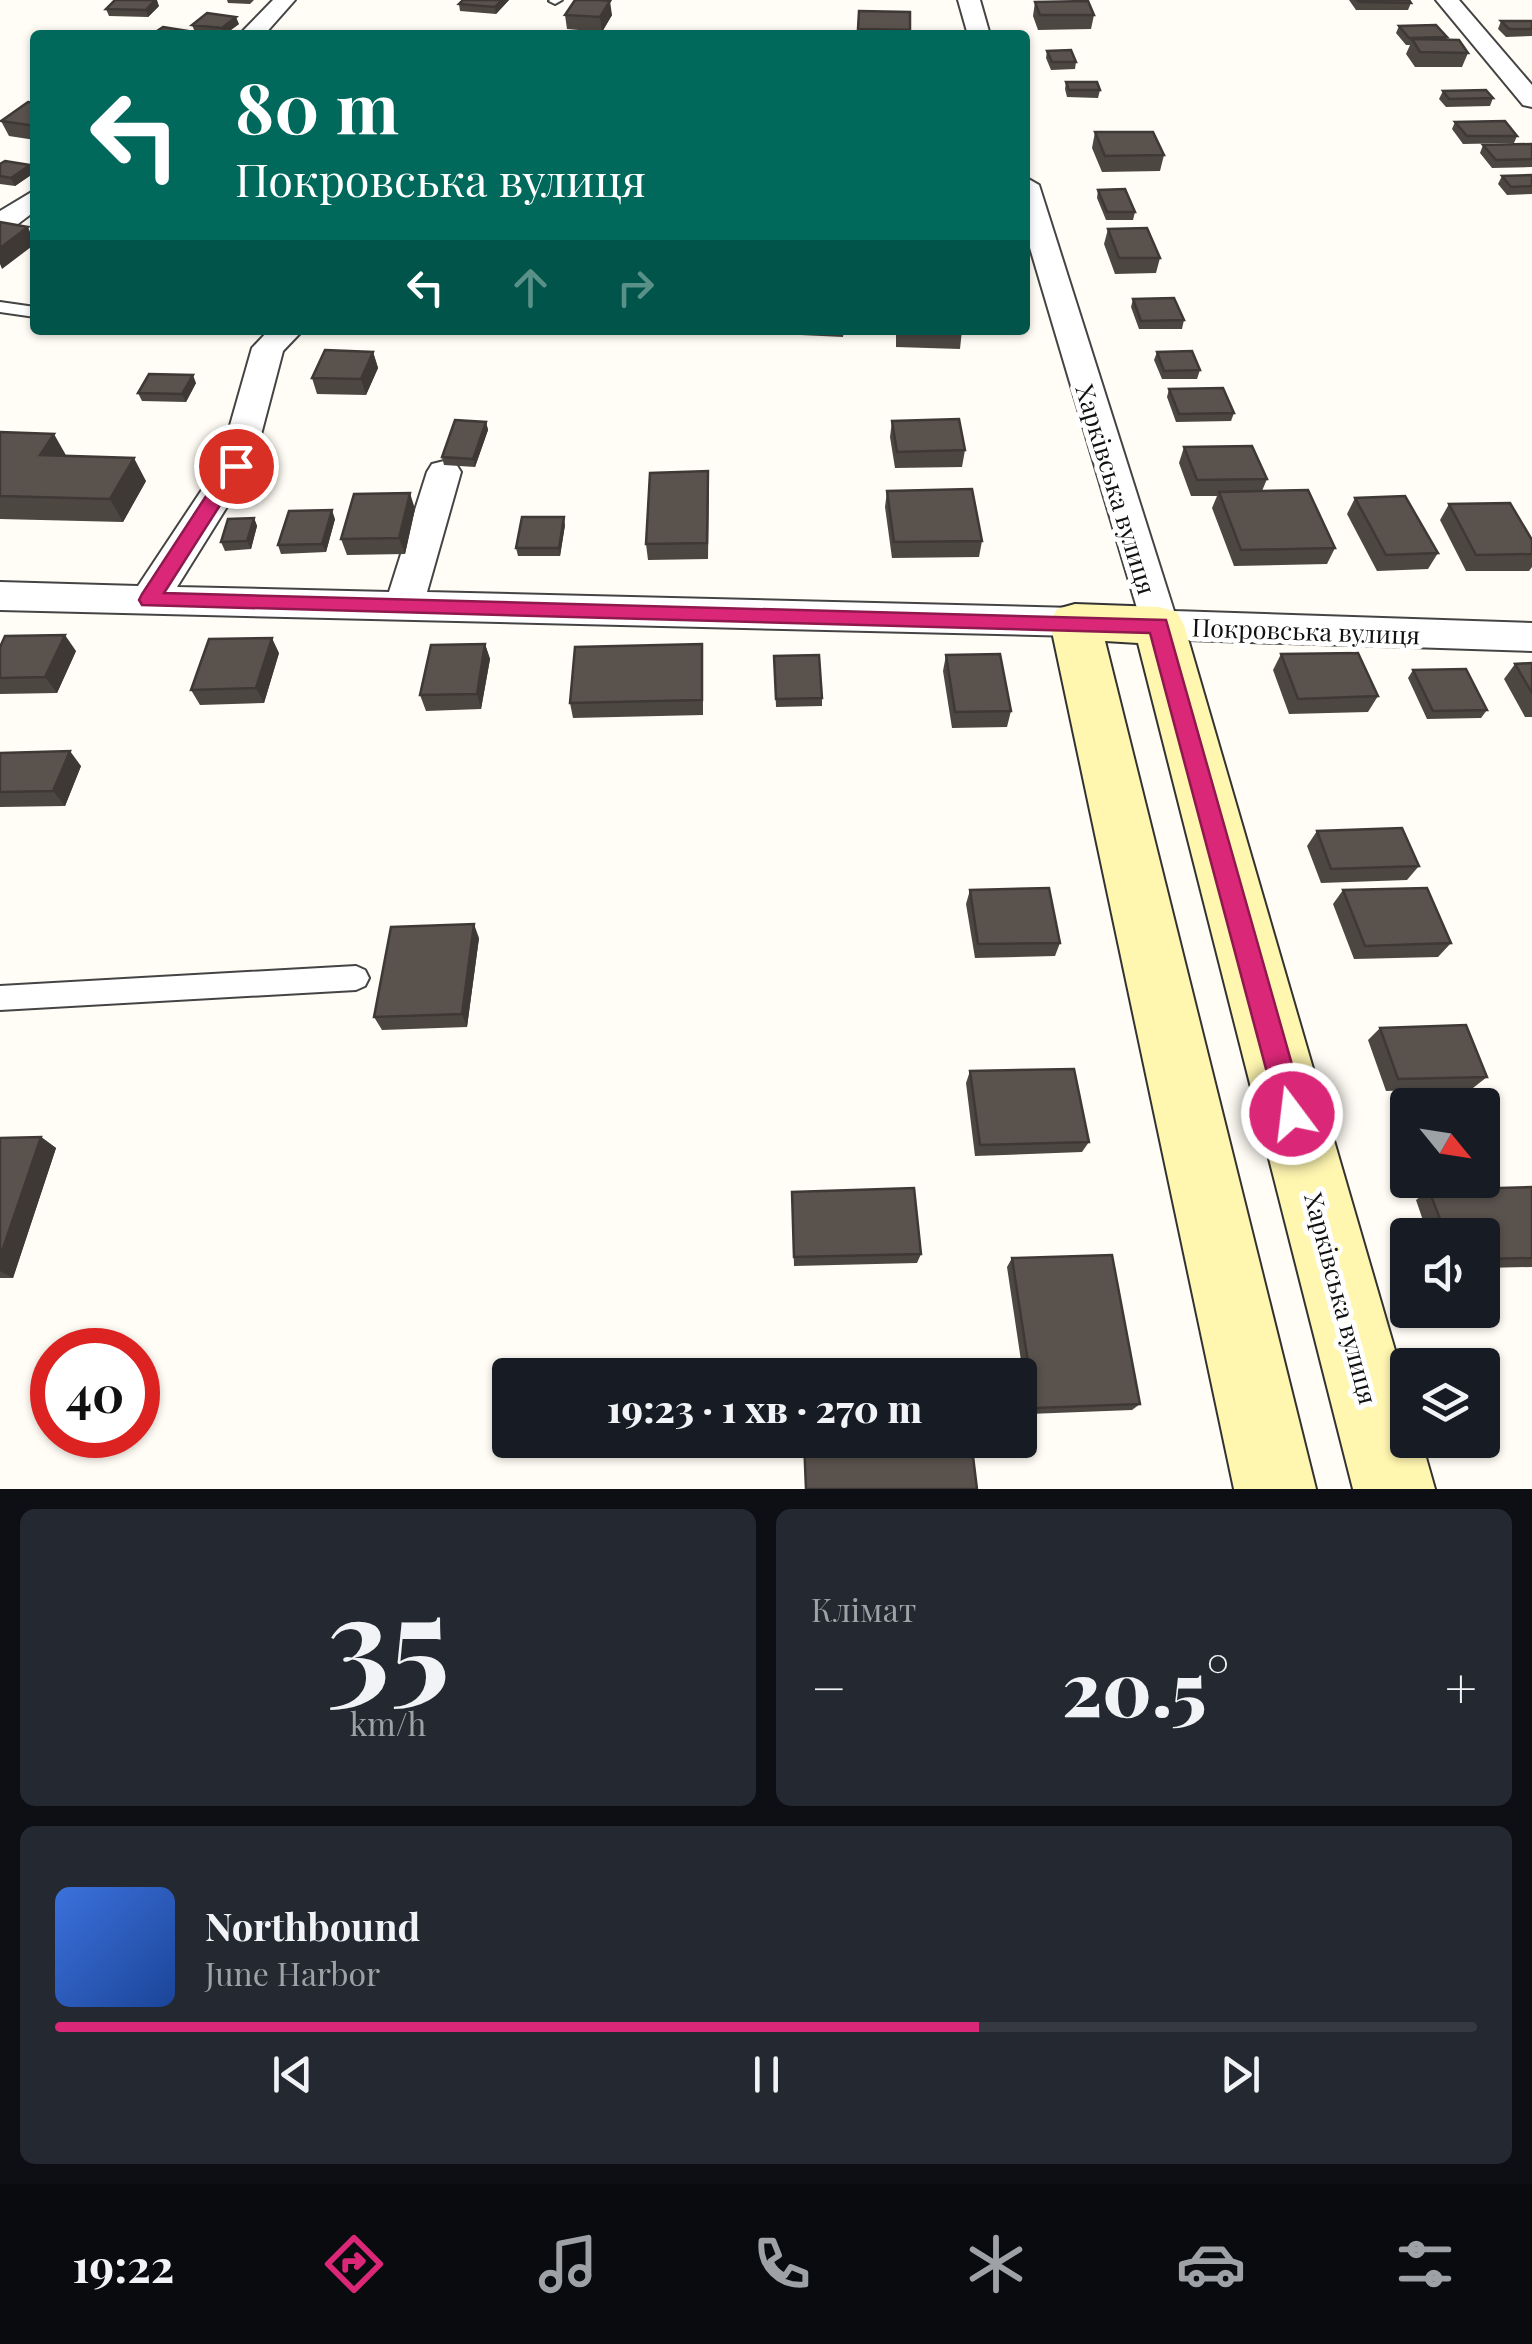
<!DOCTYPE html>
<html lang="uk">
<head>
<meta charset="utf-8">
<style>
  body { margin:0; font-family:"Playfair Display",serif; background:#242831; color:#f1f3f6; height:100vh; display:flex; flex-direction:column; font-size:38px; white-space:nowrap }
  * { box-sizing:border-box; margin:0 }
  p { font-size:32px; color:#9ea1a6 }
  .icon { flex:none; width:55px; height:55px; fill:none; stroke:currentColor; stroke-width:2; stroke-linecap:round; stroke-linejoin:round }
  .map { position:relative; height:1489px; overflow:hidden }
  .drawer { display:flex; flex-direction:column; gap:20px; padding:20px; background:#0d0f14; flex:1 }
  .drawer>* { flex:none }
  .banner { position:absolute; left:30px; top:30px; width:1000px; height:305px; border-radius:10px; box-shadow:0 2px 8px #0004; background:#00695c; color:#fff; overflow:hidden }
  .needle { width:65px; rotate:120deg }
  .tools { position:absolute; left:1390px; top:1088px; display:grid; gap:20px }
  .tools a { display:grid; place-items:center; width:110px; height:110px; border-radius:10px; background:#171b24; box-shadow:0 2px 8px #0004; font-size:50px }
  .speed { position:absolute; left:30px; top:1328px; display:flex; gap:20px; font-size:50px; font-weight:700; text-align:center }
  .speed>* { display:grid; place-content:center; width:130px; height:130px; border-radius:50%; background:#171b24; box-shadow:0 2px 8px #0004; line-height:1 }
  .speed .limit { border:15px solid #d22; background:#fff; color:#111 }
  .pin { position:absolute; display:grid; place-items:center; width:85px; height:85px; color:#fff; margin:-42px; border:5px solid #fff; border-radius:50%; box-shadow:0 2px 10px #0007 }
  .me { position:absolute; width:110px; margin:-55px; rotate:345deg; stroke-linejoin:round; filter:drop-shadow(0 0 8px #0008) }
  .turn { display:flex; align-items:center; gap:35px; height:210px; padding:0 40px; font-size:45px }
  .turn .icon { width:130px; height:130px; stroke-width:2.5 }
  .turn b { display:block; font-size:70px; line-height:85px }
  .lanes { display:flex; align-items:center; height:95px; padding:0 40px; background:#0003; justify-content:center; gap:50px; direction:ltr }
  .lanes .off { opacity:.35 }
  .big { font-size:75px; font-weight:800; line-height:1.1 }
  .drawer .card { flex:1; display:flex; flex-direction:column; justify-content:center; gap:15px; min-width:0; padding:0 35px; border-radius:15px; background:#242831 }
  .drawer .dial { align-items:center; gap:0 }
  .dial b { font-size:130px; line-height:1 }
  .song { display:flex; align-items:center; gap:30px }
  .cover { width:120px; height:120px; border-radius:15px; background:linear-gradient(135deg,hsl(220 70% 55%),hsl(220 70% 35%)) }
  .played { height:10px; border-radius:5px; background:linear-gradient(90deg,#db2777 65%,#363941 65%) }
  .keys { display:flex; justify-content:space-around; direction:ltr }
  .heat { display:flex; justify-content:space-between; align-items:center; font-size:55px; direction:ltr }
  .drawer .tiles { flex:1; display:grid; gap:20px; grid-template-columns:1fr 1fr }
  .card:last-child { grid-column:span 2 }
  .trip { position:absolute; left:492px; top:1358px; width:545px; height:100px; border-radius:10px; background:#171b24; box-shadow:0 2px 8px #0004; font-weight:800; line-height:100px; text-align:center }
  .dock { display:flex; height:160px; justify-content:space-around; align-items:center; background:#090b0e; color:#9ea1a6 }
  .dock .icon { width:70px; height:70px }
  .dock .on { color:#db2777 }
  .dock b { font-size:45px; color:#f1f3f6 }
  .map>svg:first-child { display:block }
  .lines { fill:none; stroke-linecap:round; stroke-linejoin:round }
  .lane-casing { stroke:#444; stroke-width:4 }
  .street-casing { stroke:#444; stroke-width:4 }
  .secondary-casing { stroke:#333; stroke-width:4 }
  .lane { fill:#fff; fill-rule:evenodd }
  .street { fill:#fff; fill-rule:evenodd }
  .secondary { fill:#fff6b0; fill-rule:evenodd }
  .wall { fill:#4d4742 }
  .shaded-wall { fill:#3f3936 }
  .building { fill:#5a524d; stroke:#3f3936; stroke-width:2.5 }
  .route { fill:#db2777; stroke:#8e194d; stroke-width:2.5 }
  .labels { text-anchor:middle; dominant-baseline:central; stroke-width:10; stroke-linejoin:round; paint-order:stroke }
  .street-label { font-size:25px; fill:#111; stroke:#fff }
</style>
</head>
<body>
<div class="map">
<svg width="1532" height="1489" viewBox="0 0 1532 1489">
  <rect width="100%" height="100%" fill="#fffdf5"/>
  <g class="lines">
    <defs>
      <path id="lane" d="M562 0 555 4 549 1 550 0Z
        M0 302 35 307V317L0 312Z
        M356 966 365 970 369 978 365 986 356 990 0 1010V986Z"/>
      <path id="street" d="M273 0H295L264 35H239Z
        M958 0H980L990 35H968Z
        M1436 0H1459L1532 85V107L1523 105Z
        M1025 177 1039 185 1174 611 1532 623V651L1159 639 1145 635 1025 231Z
        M35 190V211L10 230 0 232V211Z
        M269 330H303L283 351 253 465 177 587 389 592 427 472 432 464 444 461 456 464 461 472 427 592 1075 608 1089 612 1095 622 1089 632 1075 636 0 610V582L138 586 219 464 252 348Z"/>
      <path id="secondary" d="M1075 604 1159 607 1177 612 1184 625 1408 1395V1440H1421L1435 1489H1353L1138 643 1105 641 1316 1489H1234L1050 622 1057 609Z"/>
    </defs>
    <use href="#lane" class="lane-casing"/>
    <use href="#street" class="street-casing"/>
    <use href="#secondary" class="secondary-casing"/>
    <use href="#lane" class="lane"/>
    <use href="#street" class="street"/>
    <use href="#secondary" class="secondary"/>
  </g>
  <path class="wall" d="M227 0H254L250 4 228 3Z
    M463 0H509L496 14 460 11 459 4Z
    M1349 0H1409L1411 3 1408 10H1356Z
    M1035 2 1094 15 1091 29 1038 30 1033 16Z
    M159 6 148 17 109 16 106 9Z
    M859 11 910 12 909 35H858Z
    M565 15H612L602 32 567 29Z
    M1501 21H1532V36L1506 37 1498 29Z
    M239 24 224 35 195 32 192 25Z
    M1399 26 1447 37 1446 40 1468 53 1462 67H1415L1406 54 1410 45H1406L1396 33Z
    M1047 51 1076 62 1075 69 1051 70 1046 58Z
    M1066 82 1100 90 1098 98 1067 97 1065 89Z
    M1443 91 1493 98 1490 106 1446 107 1439 99Z
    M35 103V140L9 136 1 121Z
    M1455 122 1517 136 1514 143 1463 144 1452 129Z
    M1095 132 1164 155 1160 171 1102 172 1092 148Z
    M1532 144V167L1492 168 1480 153 1483 145Z
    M0 164 30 165 34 173 15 186 0 184Z
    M1532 175V194L1507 195 1498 184 1502 176Z
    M1098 190 1135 212 1133 220H1106L1097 198Z
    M1108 229 1160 258 1156 273 1115 274 1104 244Z
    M1133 299 1184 320 1182 329H1139L1131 307Z
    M801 330H844L843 337 801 335Z
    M896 330H962L960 349 896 347Z
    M373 352 378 368 366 395 317 394 312 378Z
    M1157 352 1200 370 1197 379H1162L1154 360Z
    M196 383 186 402 142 401 138 393Z
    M1169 389 1234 413 1231 421 1176 422 1167 397Z
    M892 421 965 450 962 467 895 468 890 437Z
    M486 422 488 430 475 467 444 465 442 457Z
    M0 432 67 456 146 481 123 522 0 519Z
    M1184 447 1267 479 1262 491 1335 548 1327 564 1234 566 1212 508 1217 496H1191L1179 463Z
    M709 488 708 559 648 560 646 544Z
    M887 491 982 541 979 557 892 558 885 507Z
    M1355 498 1438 553 1428 569 1377 571 1347 514Z
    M1449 504 1532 540V567L1529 571H1466L1440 520Z
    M415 509 405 554 347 555 341 539Z
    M254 518 257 526 251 549 225 551 221 542Z
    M335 519 326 552 281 554 278 545Z
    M565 525 560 556H518L516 548Z
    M485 644 490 659 481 709 426 711 420 695Z
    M0 647 76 651 57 693 0 694Z
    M279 653 264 703 200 705 191 690Z
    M1281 654 1378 696 1368 712 1289 714 1273 670Z
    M946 655 1011 711 1007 727 952 728 943 671Z
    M774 656 822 698V706L776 707Z
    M703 660V715L573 718 570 703Z
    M1532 663V717H1525L1504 679 1515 664Z
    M1413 670 1487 710 1481 718 1427 719 1408 678Z
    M0 753 81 766 65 806 0 807Z
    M1317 831 1419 866 1407 880 1321 883 1307 846Z
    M970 890 1060 943 1055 956 975 958 966 904Z
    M1343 890 1451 943 1438 957 1354 959 1333 904Z
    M479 938 467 1027 382 1030 374 1017Z
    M1380 1028 1487 1077 1473 1088 1386 1091 1368 1040Z
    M970 1071 1089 1142 1082 1152 975 1156 966 1083Z
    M41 1137 56 1148 13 1278H0V1138Z
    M1532 1187V1267L1482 1268V1235H1428L1416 1200 1429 1190Z
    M792 1192 921 1254 917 1263 794 1266Z
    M1012 1258 1140 1404 1132 1410 1029 1414 1007 1267Z"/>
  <path class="shaded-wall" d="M155 0H157L159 6 148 17 146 10Z
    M502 0H509L496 14 495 7Z
    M610 1 612 15 602 32 600 17Z
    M236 17 239 24 224 35 222 28Z
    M30 165 34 173 15 186 11 178Z
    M28 227 35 244 2 269 0 264V248Z
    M373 352 378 368 366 395 361 379Z
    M193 375 196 383 186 402 182 394Z
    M486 422 488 430 475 467 473 459Z
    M54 434 67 457 40 455Z
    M134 458 146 481 123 522 110 499Z
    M410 493 415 509 405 554 399 538Z
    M332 510 335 519 326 552 322 544Z
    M564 517 565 525 560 556 559 548Z
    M254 518 257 526 251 549 247 541Z
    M65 635 76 651 57 693 45 677Z
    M272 638 279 653 264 703 256 688Z
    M485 644 490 659 481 709 477 694Z
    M70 751 81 766 65 806 53 791Z
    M474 924 479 938 467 1027 462 1014Z
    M41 1137 56 1148 13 1278 0 1271V1257Z"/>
  <path class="building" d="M115 0H155L146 10 106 9Z
    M463 0H502L495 7 459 4Z
    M575 0H600L610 1 600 17 565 15Z
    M1357 0H1409L1411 3 1359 2Z
    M1088 1 1094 15H1040L1035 2Z
    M859 11 910 12V30L858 29Z
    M207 13 236 17 222 28 192 25Z
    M1501 21H1532V29H1509Z
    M1436 25 1447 37 1409 38 1399 26Z
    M163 27 200 33 197 35H151Z
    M1412 39 1459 40 1468 53 1420 52Z
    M1071 50 1076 62H1052L1047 51Z
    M1066 82H1097L1100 90H1069Z
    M1486 90 1493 98 1449 99 1443 91Z
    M28 102 35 103V126L1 121Z
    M1505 121 1517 136H1467L1455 122Z
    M1095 132H1153L1164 155 1105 156Z
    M1532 144V159L1496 160 1483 145Z
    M5 161 30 165 11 178 0 176V164Z
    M1532 175V186L1511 187 1502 176Z
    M1125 189 1135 212H1107L1098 190Z
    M0 222 28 227 0 248Z
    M1147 228 1160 258H1119L1108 229Z
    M1174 298 1184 320 1141 321 1133 299Z
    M897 330H962V333L897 331Z
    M325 350 373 352 361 379 312 378Z
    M1192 351 1200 370 1164 371 1157 352Z
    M149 374 193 375 182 394 138 393Z
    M1223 388 1234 413 1179 414 1169 389Z
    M959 419 965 450 897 452 892 421Z
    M455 420 486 422 473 459 442 457Z
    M0 432 54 434 40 455 134 458 110 499 0 496Z
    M1252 446 1267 479 1197 480 1184 447Z
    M708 471 707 543 646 544 650 473Z
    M972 489 982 541 894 542 887 491Z
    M1308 490 1335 548 1241 550 1219 492Z
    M410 493 399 538 341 539 354 494Z
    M1405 496 1438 553 1386 555 1355 498Z
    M1510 503 1532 540V554L1476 555 1449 504Z
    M332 510 322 544 278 545 289 511Z
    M522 517H564L559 548H516Z
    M254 518 247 541 221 542 228 519Z
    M65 635 45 677 0 678V647L5 636Z
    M272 638 256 688 191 690 209 639Z
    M485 644 477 694 420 695 431 645Z
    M702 644V700L570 703 575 647Z
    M1358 653 1378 696 1298 699 1281 654Z
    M1000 654 1011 711 955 712 946 655Z
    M819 655 822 698 776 699 774 656Z
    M1532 663V693L1515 664Z
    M1466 669 1487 710 1433 711 1413 670Z
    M70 751 53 791 0 792V753Z
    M1402 828 1419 866 1331 869 1317 831Z
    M1049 888 1060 943 978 944 970 890Z
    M1427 888 1451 943 1365 946 1343 890Z
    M474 924 462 1014 374 1017 391 927Z
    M1466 1025 1487 1077 1398 1079 1380 1028Z
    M1074 1069 1089 1142 980 1145 970 1071Z
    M41 1137 0 1257V1138Z
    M1532 1187V1258L1482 1259V1235H1446L1429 1190Z
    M914 1188 921 1254 794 1257 792 1192Z
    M1112 1255 1140 1404 1035 1408 1012 1258Z
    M804 1440H971L977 1489H806Z"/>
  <path class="route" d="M236 459 245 466 164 593 1166 620 1306 1114 1302 1123 1292 1127 1282 1123 1278 1114 1150 633 142 605 139 600 142 594 229 461Z"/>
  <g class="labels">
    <g class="street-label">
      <text transform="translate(1117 489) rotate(73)">Харківська вулиця</text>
      <text transform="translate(1306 630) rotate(2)">Покровська вулиця</text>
      <text transform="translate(1342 1298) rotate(75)">Харківська вулиця</text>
    </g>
  </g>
</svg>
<div class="tools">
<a><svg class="needle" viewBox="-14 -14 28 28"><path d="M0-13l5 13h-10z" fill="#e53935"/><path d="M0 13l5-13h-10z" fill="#9ea1a6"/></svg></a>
<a><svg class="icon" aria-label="sound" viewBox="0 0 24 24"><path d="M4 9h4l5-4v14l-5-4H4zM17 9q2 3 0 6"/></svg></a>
<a><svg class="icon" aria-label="layers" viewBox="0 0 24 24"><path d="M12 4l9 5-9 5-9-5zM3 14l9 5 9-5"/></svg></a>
</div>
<div class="speed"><div class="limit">40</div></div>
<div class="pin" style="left:236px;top:466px;background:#d93025"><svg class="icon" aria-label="arrive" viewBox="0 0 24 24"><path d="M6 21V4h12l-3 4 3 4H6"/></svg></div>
<svg class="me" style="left:1292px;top:1114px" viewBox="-20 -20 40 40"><circle r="17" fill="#db2777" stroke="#fff" stroke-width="3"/><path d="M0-11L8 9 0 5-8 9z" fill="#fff"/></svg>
<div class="trip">19:23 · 1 хв · 270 m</div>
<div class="banner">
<div class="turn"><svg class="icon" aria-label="left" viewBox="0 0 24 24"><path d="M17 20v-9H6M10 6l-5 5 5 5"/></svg><div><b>80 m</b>Покровська вулиця</div></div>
<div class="lanes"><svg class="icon" aria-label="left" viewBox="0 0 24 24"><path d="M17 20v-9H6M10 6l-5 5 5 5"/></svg><svg class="icon off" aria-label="ahead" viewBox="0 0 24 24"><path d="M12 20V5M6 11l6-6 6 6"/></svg><svg class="icon off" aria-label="right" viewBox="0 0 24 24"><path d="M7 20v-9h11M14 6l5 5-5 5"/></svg></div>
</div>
</div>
<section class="drawer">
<div class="tiles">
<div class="card dial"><b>35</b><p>km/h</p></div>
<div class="card"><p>Клімат</p>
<div class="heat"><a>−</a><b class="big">20.5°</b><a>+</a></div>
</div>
<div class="card">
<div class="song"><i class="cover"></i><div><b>Northbound</b><p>June Harbor</p></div></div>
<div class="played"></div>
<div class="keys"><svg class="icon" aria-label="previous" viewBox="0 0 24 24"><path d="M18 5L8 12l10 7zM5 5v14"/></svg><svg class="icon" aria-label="pause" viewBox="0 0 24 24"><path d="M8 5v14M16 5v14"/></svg><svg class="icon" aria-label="next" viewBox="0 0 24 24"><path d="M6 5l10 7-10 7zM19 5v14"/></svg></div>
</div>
</div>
</section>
<nav class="dock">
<b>19:22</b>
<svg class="icon on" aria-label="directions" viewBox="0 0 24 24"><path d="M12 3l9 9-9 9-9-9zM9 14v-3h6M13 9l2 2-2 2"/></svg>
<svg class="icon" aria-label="music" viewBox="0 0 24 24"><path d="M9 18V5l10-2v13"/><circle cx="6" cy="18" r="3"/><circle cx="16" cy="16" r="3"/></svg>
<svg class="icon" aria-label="phone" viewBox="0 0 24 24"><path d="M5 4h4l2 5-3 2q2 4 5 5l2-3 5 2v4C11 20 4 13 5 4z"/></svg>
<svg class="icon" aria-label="climate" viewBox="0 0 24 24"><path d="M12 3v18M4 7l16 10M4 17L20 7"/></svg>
<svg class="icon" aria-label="car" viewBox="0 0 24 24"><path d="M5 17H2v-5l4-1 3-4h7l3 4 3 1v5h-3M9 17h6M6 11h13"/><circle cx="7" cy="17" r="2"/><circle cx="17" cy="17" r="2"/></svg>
<svg class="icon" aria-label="filters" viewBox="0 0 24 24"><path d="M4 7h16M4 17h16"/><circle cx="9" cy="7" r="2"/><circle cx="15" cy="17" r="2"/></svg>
</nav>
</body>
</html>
